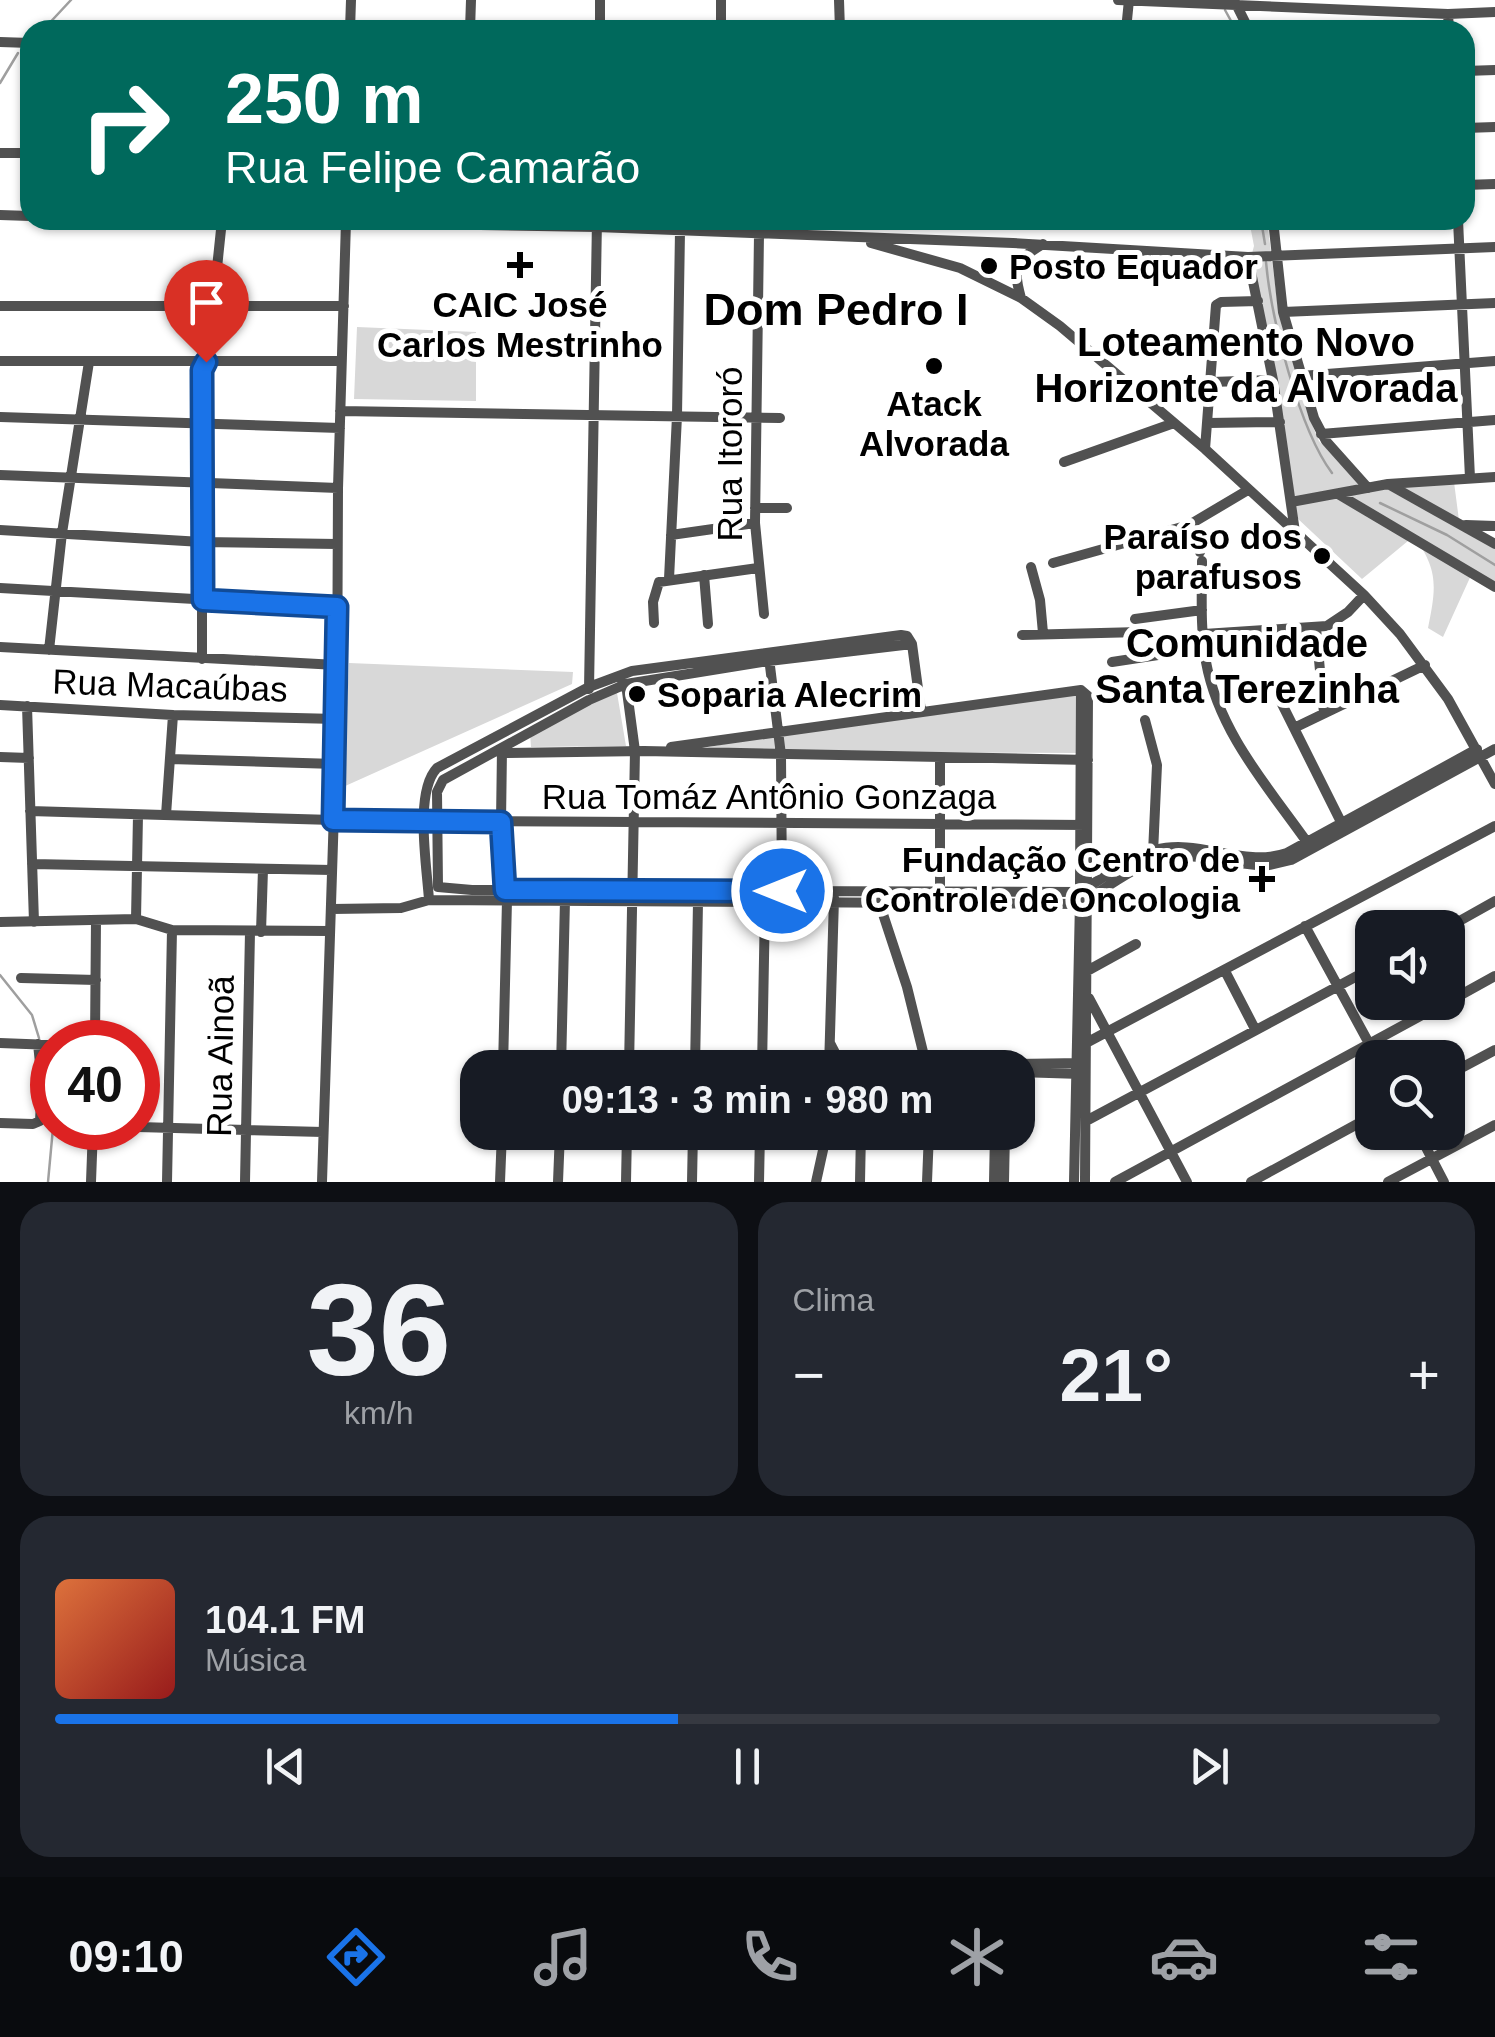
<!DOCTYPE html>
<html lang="pt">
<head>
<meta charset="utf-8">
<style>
  body { margin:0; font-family:Arial,sans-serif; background:#242831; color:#f1f3f6; height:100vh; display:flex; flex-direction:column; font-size:38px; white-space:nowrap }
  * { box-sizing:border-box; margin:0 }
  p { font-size:32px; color:#9ea1a6 }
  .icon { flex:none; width:55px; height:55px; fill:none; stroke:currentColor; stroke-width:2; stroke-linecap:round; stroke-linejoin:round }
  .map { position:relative; height:1182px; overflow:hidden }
  .drawer { display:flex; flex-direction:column; gap:20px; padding:20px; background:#0d0f14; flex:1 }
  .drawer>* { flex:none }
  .hud { position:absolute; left:20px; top:20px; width:1455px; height:210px; border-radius:30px; box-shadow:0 2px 8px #0004; background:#00695c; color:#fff; overflow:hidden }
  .buttons { position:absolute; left:1355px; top:910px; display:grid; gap:20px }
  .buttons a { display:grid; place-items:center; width:110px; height:110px; border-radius:20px; background:#171b24; box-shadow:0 2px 8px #0004; font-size:50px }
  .speed { position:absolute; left:30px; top:1020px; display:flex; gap:20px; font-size:50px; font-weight:700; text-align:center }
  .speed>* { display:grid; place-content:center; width:130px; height:130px; border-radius:50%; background:#171b24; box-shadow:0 2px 8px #0004; line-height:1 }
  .speed .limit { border:15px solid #d22; background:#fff; color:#111 }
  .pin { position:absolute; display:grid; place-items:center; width:85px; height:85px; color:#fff; margin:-102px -42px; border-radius:50% 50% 50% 0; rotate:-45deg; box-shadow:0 0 10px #0007 }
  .pin .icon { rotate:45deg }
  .me { position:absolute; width:110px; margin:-55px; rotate:270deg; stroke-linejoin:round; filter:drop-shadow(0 0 8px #0008) }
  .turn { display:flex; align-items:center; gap:35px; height:210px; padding:0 40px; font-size:45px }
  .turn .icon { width:130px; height:130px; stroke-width:2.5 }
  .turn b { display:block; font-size:70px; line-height:85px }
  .big { font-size:75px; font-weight:800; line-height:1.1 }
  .drawer .tile { flex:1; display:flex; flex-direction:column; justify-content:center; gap:15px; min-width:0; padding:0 35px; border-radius:30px; background:#242831 }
  .drawer .dial { align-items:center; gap:0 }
  .dial b { font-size:130px; line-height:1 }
  .song { display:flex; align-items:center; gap:30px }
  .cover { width:120px; height:120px; border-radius:15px; background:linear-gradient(135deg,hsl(20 70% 55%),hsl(0 70% 35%)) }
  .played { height:10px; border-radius:5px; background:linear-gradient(90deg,#1a73e8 45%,#363941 45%) }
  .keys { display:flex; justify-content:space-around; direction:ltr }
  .heat { display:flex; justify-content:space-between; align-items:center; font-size:55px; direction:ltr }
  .drawer .tiles { flex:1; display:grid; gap:20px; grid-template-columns:1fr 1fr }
  .tile:last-child { grid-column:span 2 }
  .trip { position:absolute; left:460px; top:1050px; width:575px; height:100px; border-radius:30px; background:#171b24; box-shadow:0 2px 8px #0004; font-weight:800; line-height:100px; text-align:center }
  .dock { display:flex; height:160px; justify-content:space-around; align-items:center; background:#090b0e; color:#9ea1a6 }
  .dock .icon { width:70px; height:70px }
  .dock .current { color:#1a73e8 }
  .dock b { font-size:45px; color:#f1f3f6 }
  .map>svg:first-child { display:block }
  .green { fill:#d8d8d8 }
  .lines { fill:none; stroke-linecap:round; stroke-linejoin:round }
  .stream { stroke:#9f9f9f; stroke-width:2.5 }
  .minor { stroke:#515151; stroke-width:10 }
  .route-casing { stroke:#114b97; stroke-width:25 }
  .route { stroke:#1a73e8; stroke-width:18 }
  .poi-dot { fill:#000; stroke:#fff; stroke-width:4 }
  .labels { text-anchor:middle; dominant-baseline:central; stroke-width:10; stroke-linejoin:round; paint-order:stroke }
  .poi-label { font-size:35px; font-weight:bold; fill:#000; stroke:#fff; text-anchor:start }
  .street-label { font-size:35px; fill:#000; stroke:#fff }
  .quarter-label { font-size:40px; font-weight:bold; fill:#000; stroke:#fff }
  .district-label { font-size:45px; font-weight:bold; fill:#000; stroke:#fff }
</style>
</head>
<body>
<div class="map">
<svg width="1495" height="1182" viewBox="0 0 1495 1182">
  <rect width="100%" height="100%" fill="#fff"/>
  <path class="green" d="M1249 220H1267L1278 308 1308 415 1319 441 1365 489 1454 482 1460 528 1495 549V582L1473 571 1443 637 1428 628C1436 588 1439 571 1414 536L1362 579 1296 517 1250 261 1254 246Z
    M357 327 476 332V401L354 399Z
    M349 663 573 672 572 684 343 787Z
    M616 687 626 746 531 747 530 733Z
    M1077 695V753L685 752 779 733Z"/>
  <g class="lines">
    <path class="stream" d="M1225 10 1236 30
      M43 30 71 0
      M0 83 18 53
      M1261 220 1265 244
      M1266 262C1271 318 1299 429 1332 473
      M1380 503 1447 535 1495 565
      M0 975 32 1015 39 1038
      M44 1052 52 1079
      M48 1182 53 1128"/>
    <path class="minor" d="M839 0 840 30
      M1118 0 1448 14 1495 12
      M1234 0 1249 30
      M1448 14 1449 30
      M350 30 351 0
      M470 30 471 0
      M600 30V0
      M721 30V0
      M1126 30 1129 0
      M0 42 30 43
      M1465 71 1495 70
      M1465 128 1495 127
      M0 153H30
      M1465 185 1495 184
      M0 215 30 216
      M187 220 597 227 1013 243 1248 257 1495 247
      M1273 220 1283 312 1314 418 1326 441 1368 488
      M1458 220 1470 478
      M759 234 755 523 764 614
      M871 243 960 268 1021 298 1060 326 1205 449 1364 595 1400 634 1448 699 1495 784
      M1248 257 1273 380 1295 532
      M1021 298C1012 266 1015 261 1043 244
      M0 306H344
      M1283 312 1495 303
      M1212 343H1265
      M0 361H341
      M1301 376 1495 361
      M1211 382 1273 380
      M340 411 780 418
      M0 417 340 428
      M1208 423 1280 422
      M1321 434 1495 420
      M1205 449 1216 305 1221 302 1258 301
      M1064 462 1174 423
      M0 475 338 488
      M1388 484 1495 544
      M1338 494 1495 587
      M1291 502 1388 484 1495 477
      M755 508H787
      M1189 525 1200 552
      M1466 525 1495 526
      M0 530 202 542 337 544
      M671 535 755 523
      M1202 561C1202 594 1200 629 1206 662 1219 733 1269 788 1309 845
      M1053 563 1189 525 1248 490
      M1031 567 1040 600 1043 633
      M704 575 708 624
      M669 579 677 416 680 231
      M0 588 337 607
      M1135 619 1202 610
      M654 623 653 602 659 582 758 568
      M1316 628 1324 713
      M1204 634 1327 626 1348 612 1364 595
      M1022 635 1140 632
      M912 644 769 661 626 684 589 700 443 780 437 792 438 887 472 890 1080 892C1103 878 1130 857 1155 850 1199 838 1242 868 1287 853L1477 749
      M912 644 921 711
      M0 647 337 665
      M49 650 62 533 89 362
      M769 658 781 755 782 895
      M202 659V370L208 354 222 220
      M1112 662 1204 648
      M621 679 626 684 635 751 629 1068
      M1271 682 1341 822
      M589 689 597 220
      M1081 690 1088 696 1085 1182
      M0 705 173 715 337 719
      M27 706 34 922
      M1145 720 1157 765 1153 853
      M1294 728 1425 665
      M671 747 1081 690
      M502 749 501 822 507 900 503 1068
      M502 753 644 751 1088 760
      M0 757 29 758
      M170 759 335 764
      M30 811 333 820 1087 825
      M166 815 173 715
      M1222 861 1265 866 1291 860 1495 749
      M32 864 332 870
      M1080 884 1081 690
      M940 893V759
      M429 900C427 867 414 792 437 768L589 687 632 671 901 635 907 636 912 644
      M1085 901C1125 876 1151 851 1200 857
      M880 905 907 987 927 1068
      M332 909 401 908 429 900 1080 904
      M136 919 138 815
      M0 922 136 919 172 930 330 931
      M1305 926 1377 1058
      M1447 928 1495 901
      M261 932 263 869
      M1087 971 1136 944
      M1225 971 1255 1029
      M21 978 96 980
      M1089 998 1187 1182
      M1448 1002 1495 976
      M95 1042 96 920
      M0 1043 52 1045
      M830 1043 843 1068
      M1086 1043 1495 826
      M561 1068 565 900
      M695 1068 698 902
      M762 1068 765 904
      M829 1068 834 898
      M1003 1068 1013 1064 1081 1063
      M1018 1072 1081 1074
      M1448 1075 1495 1050
      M1086 1121 1372 968
      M0 1123 33 1124 40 1121 42 1082 38 1044
      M138 1127 323 1132
      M1418 1132 1444 1182
      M91 1182 93 1128
      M167 1182 172 930
      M245 1182 250 932
      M322 1182 337 719 338 488 346 221
      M500 1182 502 1132
      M558 1182 560 1132
      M626 1182 627 1132
      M692 1182 693 1132
      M759 1182 760 1132
      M816 1182 827 1132
      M860 1182 861 1132
      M927 1182 929 1132
      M994 1182 995 1132
      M1004 1182 1005 1132
      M1074 1182 1080 901
      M1115 1182 1446 1002
      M1251 1182 1372 1116
      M1388 1182 1495 1125"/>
  </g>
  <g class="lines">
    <defs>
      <path id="route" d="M206 362 202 370 203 600 337 607 333 820 501 822 505 890 782 891"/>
    </defs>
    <use href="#route" class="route-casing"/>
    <use href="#route" class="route"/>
  </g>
  <g class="poi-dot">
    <path d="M515 250h10v10h10v10h-10v10h-10v-10h-10v-10h10z"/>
    <circle cx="989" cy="266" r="10"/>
    <circle cx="934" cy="366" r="10"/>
    <circle cx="1322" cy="556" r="10"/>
    <circle cx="637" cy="694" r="10"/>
    <path d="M1257 864h10v10h10v10h-10v10h-10v-10h-10v-10h10z"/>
  </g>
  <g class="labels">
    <g class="poi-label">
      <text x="1009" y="266">Posto Equador</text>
      <text x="520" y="304" text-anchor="middle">CAIC José<tspan x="520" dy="40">Carlos Mestrinho</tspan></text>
      <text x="934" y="403" text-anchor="middle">Atack<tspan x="934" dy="40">Alvorada</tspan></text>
      <text x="1302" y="536" text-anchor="end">Paraíso dos<tspan x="1302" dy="40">parafusos</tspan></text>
      <text x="657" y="694">Soparia Alecrim</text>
      <text x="1240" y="859" text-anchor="end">Fundação Centro de<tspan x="1240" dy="40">Controle de Oncologia</tspan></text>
    </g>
    <g class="street-label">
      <text transform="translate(729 454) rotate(-90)">Rua Itororó</text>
      <text transform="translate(170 685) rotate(2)">Rua Macaúbas</text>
      <text x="769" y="796">Rua Tomáz Antônio Gonzaga</text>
      <text transform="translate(220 1056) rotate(-89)">Rua Ainoã</text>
    </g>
    <g class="quarter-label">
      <text x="1246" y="342">Loteamento Novo<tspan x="1246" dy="46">Horizonte da Alvorada</tspan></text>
      <text x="1247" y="643">Comunidade<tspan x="1247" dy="46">Santa Terezinha</tspan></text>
    </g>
    <g class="district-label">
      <text x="836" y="309">Dom Pedro I</text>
    </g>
  </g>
</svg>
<div class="buttons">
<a><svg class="icon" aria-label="sound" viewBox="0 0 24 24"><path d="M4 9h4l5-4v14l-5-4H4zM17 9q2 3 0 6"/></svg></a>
<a><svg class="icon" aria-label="search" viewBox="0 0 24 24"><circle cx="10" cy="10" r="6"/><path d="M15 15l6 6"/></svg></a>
</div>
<div class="speed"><div class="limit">40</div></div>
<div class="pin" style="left:206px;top:362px;background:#d93025"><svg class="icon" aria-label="arrive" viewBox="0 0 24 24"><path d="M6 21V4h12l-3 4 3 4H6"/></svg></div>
<svg class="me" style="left:782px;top:891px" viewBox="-20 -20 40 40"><circle r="17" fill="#1a73e8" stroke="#fff" stroke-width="3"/><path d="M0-11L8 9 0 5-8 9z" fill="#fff"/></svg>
<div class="trip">09:13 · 3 min · 980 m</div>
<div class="hud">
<div class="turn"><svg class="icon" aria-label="right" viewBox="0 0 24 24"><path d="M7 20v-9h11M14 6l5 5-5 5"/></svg><div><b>250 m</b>Rua Felipe Camarão</div></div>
</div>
</div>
<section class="drawer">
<div class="tiles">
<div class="tile dial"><b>36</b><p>km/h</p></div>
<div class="tile"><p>Clima</p>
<div class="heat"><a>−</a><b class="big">21°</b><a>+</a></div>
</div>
<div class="tile">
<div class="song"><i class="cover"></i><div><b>104.1 FM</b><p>Música</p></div></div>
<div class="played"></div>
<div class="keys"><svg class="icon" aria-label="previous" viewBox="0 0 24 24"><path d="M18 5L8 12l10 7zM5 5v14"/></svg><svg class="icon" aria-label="pause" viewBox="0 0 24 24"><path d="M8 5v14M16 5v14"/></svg><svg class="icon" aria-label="next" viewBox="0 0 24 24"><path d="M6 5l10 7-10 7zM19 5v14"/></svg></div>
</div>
</div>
</section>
<nav class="dock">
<b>09:10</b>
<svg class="icon current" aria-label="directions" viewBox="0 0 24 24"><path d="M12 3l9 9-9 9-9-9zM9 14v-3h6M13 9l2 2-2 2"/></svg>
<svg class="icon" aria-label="music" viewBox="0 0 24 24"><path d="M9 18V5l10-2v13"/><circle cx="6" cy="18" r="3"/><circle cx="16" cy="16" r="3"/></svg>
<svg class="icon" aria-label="phone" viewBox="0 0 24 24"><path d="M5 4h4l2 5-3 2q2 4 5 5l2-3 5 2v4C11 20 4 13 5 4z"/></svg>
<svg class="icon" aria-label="climate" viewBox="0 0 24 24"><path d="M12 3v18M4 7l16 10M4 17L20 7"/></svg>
<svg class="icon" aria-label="car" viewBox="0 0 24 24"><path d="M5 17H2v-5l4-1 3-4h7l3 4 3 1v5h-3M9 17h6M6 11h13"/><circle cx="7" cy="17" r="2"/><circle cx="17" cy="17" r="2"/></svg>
<svg class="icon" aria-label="filters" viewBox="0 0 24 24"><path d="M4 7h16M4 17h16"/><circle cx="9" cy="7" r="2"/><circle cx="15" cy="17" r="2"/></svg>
</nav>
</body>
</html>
